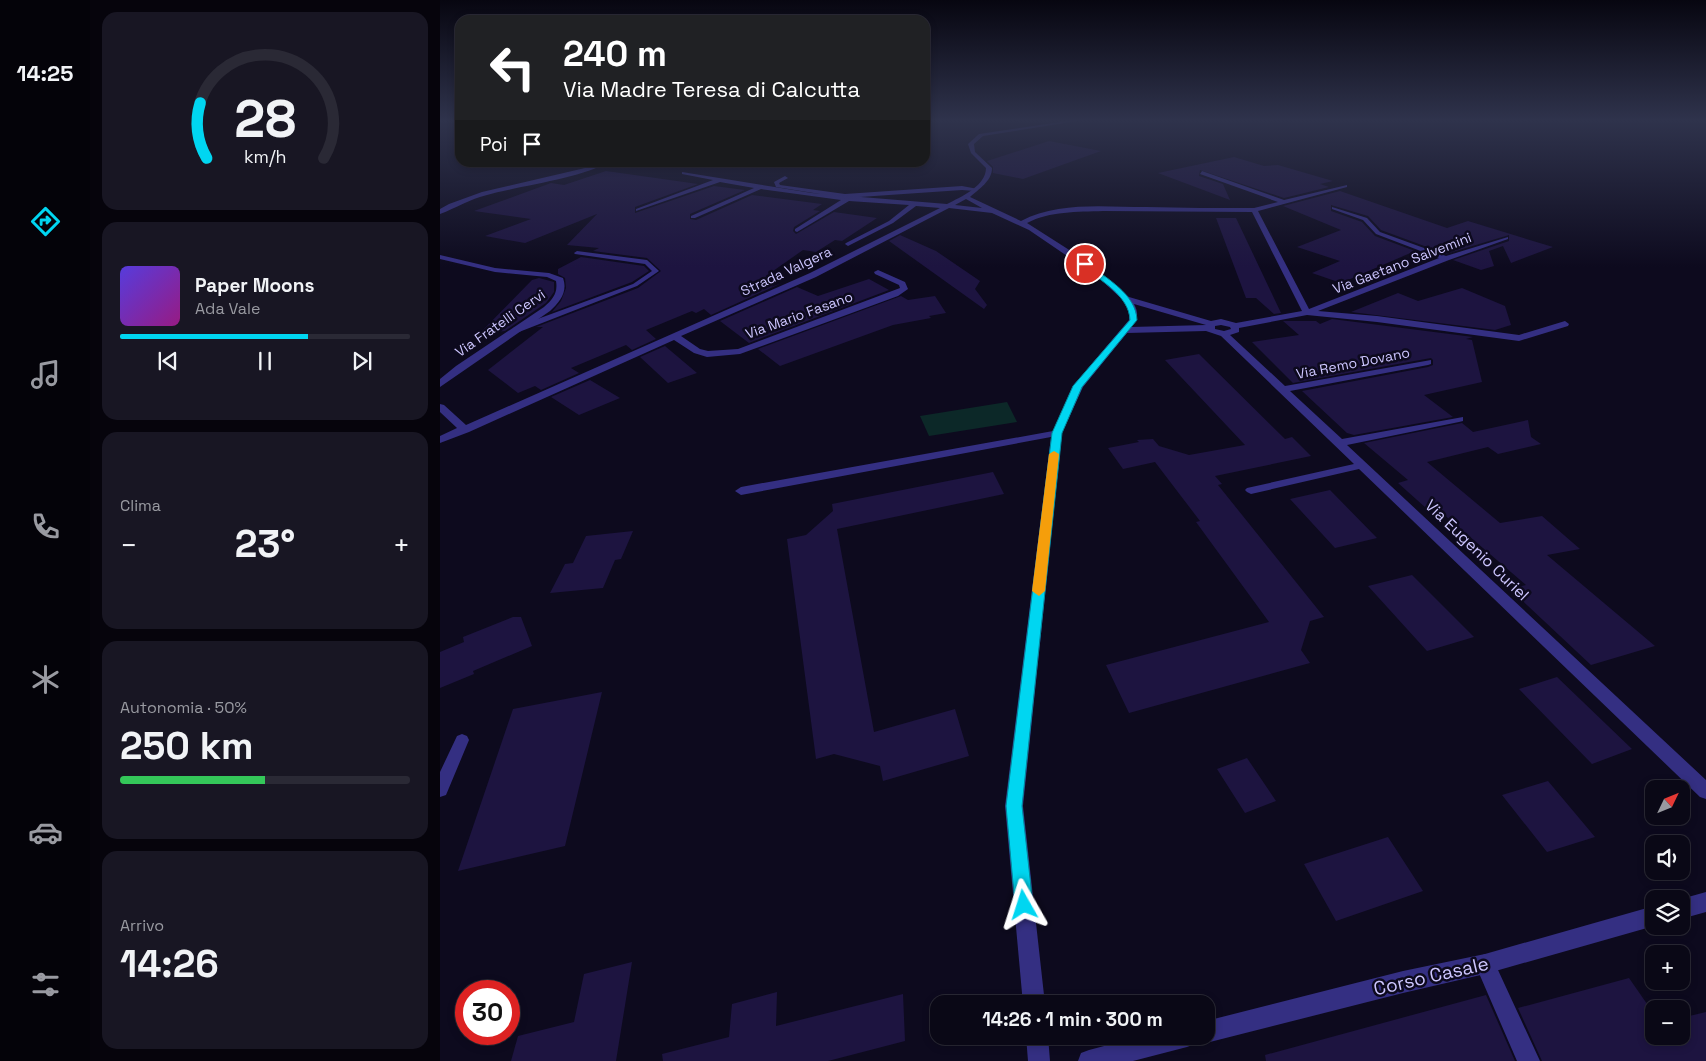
<!DOCTYPE html>
<html lang="it">
<head>
<meta charset="utf-8">
<style>
  body { margin:0; font-family:"Space Grotesk",sans-serif; background:#181623; color:#f1f3f6; height:100vh; display:flex; flex-direction:column; font-size:19px; white-space:nowrap }
  * { box-sizing:border-box; margin:0 }
  p { font-size:16px; color:#999aa1 }
  .icon { flex:none; width:28px; height:28px; fill:none; stroke:currentColor; stroke-width:2; stroke-linecap:round; stroke-linejoin:round }
  .map { position:relative; flex:1; overflow:hidden }
  .drawer { display:flex; flex-direction:column; gap:12px; padding:12px; background:#06040c; width:350px }
  .drawer>* { flex:none }
  .guide { position:absolute; left:15px; top:15px; width:475px; height:152px; border-radius:15px; box-shadow:0 2px 8px #0003,0 0 0 1px #2a2935; background:#202124; color:#fff; overflow:hidden }
  .needle { width:32px; rotate:47deg }
  .fabs { position:absolute; left:1205px; top:780px; display:grid; gap:10px }
  .fabs a { display:grid; place-items:center; width:45px; height:45px; border-radius:10px; background:#0a0816; box-shadow:0 2px 8px #0003,0 0 0 1px #2a2935; font-size:25px }
  .speed { position:absolute; left:15px; top:980px; display:flex; gap:10px; font-size:25px; font-weight:700; text-align:center }
  .speed>* { display:grid; place-content:center; width:65px; height:65px; border-radius:50%; background:#0a0816; box-shadow:0 2px 8px #0003,0 0 0 1px #2a2935; line-height:1 }
  .speed .limit { border:8px solid #d22; background:#fff; color:#111 }
  .pin { position:absolute; display:grid; place-items:center; width:42px; height:42px; color:#fff; margin:-21px; border:2px solid #fff; border-radius:50%; box-shadow:0 1px 5px #0007 }
  .me { position:absolute; width:55px; margin:-28px; rotate:354deg; stroke-linejoin:round; filter:drop-shadow(0 0 4px #0008) }
  .turn { display:flex; align-items:center; gap:18px; height:105px; padding:0 25px; font-size:22px }
  .turn .icon { width:65px; height:65px; stroke-width:2.5 }
  .turn b { display:block; font-size:35px; line-height:42px }
  .then { display:flex; align-items:center; height:48px; padding:0 25px; background:#0003; gap:10px; font-size:19px }
  .big { font-size:38px; font-weight:700; line-height:1.1 }
  .drawer .widget { flex:1; display:flex; flex-direction:column; justify-content:center; gap:8px; min-width:0; padding:0 18px; border-radius:15px; background:#181623 }
  .drawer .dial { align-items:center; gap:0 }
  .dial svg { height:130px; overflow:visible; fill:none; stroke:#2a2935; stroke-width:7; stroke-linecap:round; text-anchor:middle }
  .dial text { fill:#f1f3f6; stroke:none }
  .song { display:flex; align-items:center; gap:15px }
  .cover { width:60px; height:60px; border-radius:8px; background:linear-gradient(135deg,hsl(250 70% 55%),hsl(310 70% 35%)) }
  .played { height:5px; border-radius:2px; background:linear-gradient(90deg,#00d6f1 65%,#2a2935 65%) }
  .keys { display:flex; justify-content:space-around; direction:ltr }
  .heat { display:flex; justify-content:space-between; align-items:center; font-size:28px; direction:ltr }
  .charge { height:8px; border-radius:4px; background:linear-gradient(90deg,#34c759 50%,#2a2935 0) }
  .trip { position:absolute; left:490px; top:995px; width:285px; height:50px; border-radius:15px; background:#0a0816; box-shadow:0 2px 8px #0003,0 0 0 1px #2a2935; font-weight:700; line-height:50px; text-align:center }
  main { display:flex; flex:1; min-height:0 }
  .tabs { display:flex; flex-direction:column; width:90px; justify-content:space-around; align-items:center; background:#040309; color:#999aa1 }
  .tabs .icon { width:35px; height:35px }
  .tabs .current { color:#00d6f1 }
  .tabs b { font-size:22px; color:#f1f3f6 }
  .map>svg:first-child { display:block }
  .green { fill:#0c2828 }
  .building { fill:#1d1440 }
  .lines { fill:none; stroke-linecap:round; stroke-linejoin:round }
  .service { fill:#342f82; fill-rule:evenodd }
  .minor { fill:#342f82; fill-rule:evenodd }
  .tertiary { fill:#342f82; fill-rule:evenodd }
  .route { fill:#00d6f1; stroke:#008b9d }
  .slow { fill:#f59e0b }
  .labels { text-anchor:middle; dominant-baseline:central; stroke-width:5; stroke-linejoin:round; paint-order:stroke }
  .far-street-label { font-size:14px; fill:#cdc6ff; stroke:#0d0a1e }
  .street-label { font-size:16px; fill:#cdc6ff; stroke:#0d0a1e }
  .near-street-label { font-size:19px; fill:#cdc6ff; stroke:#0d0a1e }
</style>
</head>
<body>
<main>
<nav class="tabs">
<b>14:25</b>
<svg class="icon current" aria-label="directions" viewBox="0 0 24 24"><path d="M12 3l9 9-9 9-9-9zM9 14v-3h6M13 9l2 2-2 2"/></svg>
<svg class="icon" aria-label="music" viewBox="0 0 24 24"><path d="M9 18V5l10-2v13"/><circle cx="6" cy="18" r="3"/><circle cx="16" cy="16" r="3"/></svg>
<svg class="icon" aria-label="phone" viewBox="0 0 24 24"><path d="M5 4h4l2 5-3 2q2 4 5 5l2-3 5 2v4C11 20 4 13 5 4z"/></svg>
<svg class="icon" aria-label="climate" viewBox="0 0 24 24"><path d="M12 3v18M4 7l16 10M4 17L20 7"/></svg>
<svg class="icon" aria-label="car" viewBox="0 0 24 24"><path d="M5 17H2v-5l4-1 3-4h7l3 4 3 1v5h-3M9 17h6M6 11h13"/><circle cx="7" cy="17" r="2"/><circle cx="17" cy="17" r="2"/></svg>
<svg class="icon" aria-label="filters" viewBox="0 0 24 24"><path d="M4 7h16M4 17h16"/><circle cx="9" cy="7" r="2"/><circle cx="15" cy="17" r="2"/></svg>
</nav>
<section class="drawer">
<div class="widget dial"><svg viewBox="0 0 100 80">
<path d="M14 69A42 42 0 1 1 86 69"/>
<path d="M14 69A42 42 0 0 1 10 35" stroke="#00d6f1"/>
<text x="50" y="56" font-size="32" font-weight="700">28</text>
<text x="50" y="72" font-size="11">km/h</text>
</svg></div>
<div class="widget">
<div class="song"><i class="cover"></i><div><b>Paper Moons</b><p>Ada Vale</p></div></div>
<div class="played"></div>
<div class="keys"><svg class="icon" aria-label="previous" viewBox="0 0 24 24"><path d="M18 5L8 12l10 7zM5 5v14"/></svg><svg class="icon" aria-label="pause" viewBox="0 0 24 24"><path d="M8 5v14M16 5v14"/></svg><svg class="icon" aria-label="next" viewBox="0 0 24 24"><path d="M6 5l10 7-10 7zM19 5v14"/></svg></div>
</div>
<div class="widget"><p>Clima</p>
<div class="heat"><a>−</a><b class="big">23°</b><a>+</a></div>
</div>
<div class="widget"><p>Autonomia · 50%</p><b class="big">250 km</b><div class="charge"></div></div>
<div class="widget"><p>Arrivo</p><b class="big">14:26</b></div>
</section>
<div class="map">
<svg width="1266" height="1061" viewBox="0 0 1266 1061">
  <rect width="100%" height="100%" fill="#0d0a1e"/>
  <path class="green" d="M567 402 577 422 489 436 480 416Z"/>
  <path class="building" d="M609 141 661 151 583 179 553 173V167L547 161Z
    M794 157 824 166 838 165 893 181 880 184 889 187 844 198 760 170 759 176 783 184 790 200 718 173Z
    M166 171 258 184 195 207V213L274 186 305 190 250 214V219L256 220 312 195 382 204 373 210 380 211 354 227 353 231 356 234 394 212 437 218 402 241 395 240 376 252 363 250 326 276 339 281 331 287 342 283 271 315 264 309 256 313 252 311 206 330 216 339 192 350 186 345 131 368 139 373 101 390 95 386 78 393 48 370 103 327H96L198 288 221 271 207 258 153 251 159 248 127 245 157 214 85 243 45 236 91 219 34 211 111 183 124 185Z
    M900 191 1007 228 1028 221 1113 247 1071 263 1063 246 1049 251 1054 266 1041 270 1013 260 1069 241V235L1006 254 941 230 928 216 891 205V211L922 222 935 236 975 251 901 283 872 273 900 261 857 247 901 230 843 206Z
    M776 218H796L841 313 834 314 816 298H806Z
    M460 235 496 251 540 281 535 289 547 305 544 309 449 241Z
    M141 257 204 266 209 271 192 282 112 312 121 301 126 288 125 278 118 274V269Z
    M99 278 114 282V292L106 303 65 331 39 334 92 280Z
    M429 279 449 290 309 343 280 321 357 287 378 296Z
    M1022 288 1065 306 1071 325 1055 330 911 312 958 293 978 301Z
    M461 296 468 300 495 296 506 313 489 316 491 318 453 325 340 366 318 349Z
    M892 319 1033 337 1026 339 1032 340 1042 382 984 395 1013 417 914 435 907 433 862 391 988 367 993 365V360L991 358 853 383 812 342 859 335 843 321H876L880 324Z
    M225 346 257 373 228 383 200 357Z
    M759 354 845 439 852 437 871 456 775 476 782 484 778 485 884 617 870 621 861 650 870 663 689 713 666 665 829 622 756 522 760 521 715 462 683 469 668 448 699 442 697 440 713 439 719 446 749 455 805 445 725 360Z
    M150 380 180 398 139 415 111 397Z
    M1088 420 1091 437 1101 444 1058 454 1048 447 987 462 1060 523 1102 516 1140 549 1107 555 1215 646 1151 665 1070 589 1086 585 994 506 986 508 958 483 968 480 924 443 1022 423 1033 432Z
    M553 472 564 494 397 529 434 732 515 709 529 756 443 781 440 766 394 754 376 759 347 539 366 535 393 511 392 504Z
    M890 490 937 538 895 548 850 499Z
    M193 531 181 559 175 560 163 588 110 593 125 564 133 563 146 536Z
    M972 575 1034 637 987 651 928 586Z
    M73 617H81L92 646 33 671 34 674 0 688V652L24 642 23 637Z
    M1117 677 1192 749 1152 764 1079 689Z
    M162 692 125 846 18 871 73 709Z
    M807 758 836 801 805 813 777 769Z
    M1108 781 1155 837 1107 852 1062 795Z
    M948 837 983 891 896 921 864 864Z
    M192 962 176 1061H71L78 1036 134 1022 144 974Z
    M1189 978 1214 1014V1036H1241V1018L1266 1012V1061H1102L1078 1008Z
    M337 992 336 1026 463 994 465 1041 388 1061H223L222 1054 289 1037 292 1004Z
    M1046 995 1075 1061H826L825 1055Z"/>
  <g class="lines">
    <path class="service" d="M345 176 348 178 339 183 340 185 405 194 522 186 538 189 535 191 522 190 405 198 336 187 334 182Z
      M137 251 207 260 219 271 197 286 79 332H73V328L193 284 212 271 205 264 135 254 134 253Z
      M22 734 27 736 29 740 6 795 0 797V772L17 736Z"/>
    <path class="minor" d="M640 119H650L543 136 534 144 535 152 552 168C552 181 539 189 530 197L581 221C618 201 666 207 706 207 742 208 778 208 814 208L838 202 760 174 762 171 844 200 907 185V187L818 211 869 309 999 258 936 234 923 220 892 209V207L927 218 940 232 1006 256 1068 237V239L1009 260 878 311 937 316 1079 335 1125 321 1129 324 1128 326 1079 341 937 322 867 315 799 328V332L790 335 845 386 991 360V364L988 365 850 391 902 439 1023 417V421L1019 422 907 445 1266 780V799L1260 797 919 469 811 494 807 492 805 490 807 488 914 464 781 336 766 331 687 333 643 387 622 433 583 806 605 1004H583L565 806 611 437 301 495 295 491 301 487 613 431 633 386 689 320V309L684 301 658 277 589 230 552 213 509 208 376 277 241 336 260 349 268 351 298 349 460 288 459 285 435 274 434 272 438 270 465 282 468 289 458 296 300 354 267 357 254 353 234 340 29 432 0 443V436L17 428 0 412V404L4 405 26 425 370 273 500 208 476 206 453 223 408 246 405 244 406 243 449 221 469 205 409 201 357 232 355 231V229L401 200 321 189 255 218H251V216L314 188 280 182 196 211V209L273 180 242 174V172L372 193 507 204C521 197 546 186 546 168L531 153 528 144 539 134ZM526 199 542 208 515 205ZM663 211 812 212 862 311 796 323 781 319 771 321 689 297 645 260 587 223C610 211 637 212 663 211ZM694 304 766 325 691 327C698 319 699 313 694 304ZM781 325 790 327 791 329 784 331 775 329V326Z
      M20 134V141L15 137Z
      M160 162H166C149 177 73 187 47 195 30 199 16 208 0 214V209L9 204 42 192 145 168Z
      M0 255 55 268 109 273 123 278C128 292 120 302 110 311L0 387V379L16 366 104 307C113 299 118 293 116 281L107 277 55 272 0 259Z
      M1045 954 1052 957 1100 1061H1077L1035 964 1038 957Z
      M586 1036H608L610 1061H588Z"/>
    <path class="tertiary" d="M1266 892V912L1241 919V899Z
      M1214 906V926L1045 974 963 993 766 1043 757 1038 755 1044 747 1047 693 1061H638L641 1053 649 1050 702 1036H766V1021L963 971 1045 954Z"/>
  </g>
  <linearGradient id="sky" x2="0" y2="1"><stop stop-color="#070610"/><stop offset="0.45" stop-color="#2f334c"/><stop offset="1" stop-color="#2f334c" stop-opacity="0"/></linearGradient>
  <rect width="1266" height="267" fill="url(#sky)"/>
  <path class="route" d="M643 263H647C667 279 696 294 697 320L642 387 622 433 582 806 593 905 590 911 584 914 577 911 575 905 566 806 612 433 633 386 690 320C689 295 660 281 643 266Z"/>
  <path class="slow" d="M614 451 619 454 605 591 599 596 592 591 609 454Z"/>
  <g class="labels">
    <g class="far-street-label">
      <text transform="translate(962 263) rotate(-21)">Via Gaetano Salvemini</text>
      <text transform="translate(346 271) rotate(-25)">Strada Valgera</text>
      <text transform="translate(359 315) rotate(-20)">Via Mario Fasano</text>
      <text transform="translate(60 323) rotate(-35)">Via Fratelli Cervi</text>
      <text transform="translate(913 363) rotate(-11)">Via Remo Dovano</text>
    </g>
    <g class="street-label">
      <text transform="translate(1037 550) rotate(44)">Via Eugenio Curiel</text>
    </g>
    <g class="near-street-label">
      <text transform="translate(991 976) rotate(-13)">Corso Casale</text>
    </g>
  </g>
</svg>
<div class="fabs">
<a><svg class="needle" viewBox="-14 -14 28 28"><path d="M0-13l5 13h-10z" fill="#e53935"/><path d="M0 13l5-13h-10z" fill="#999aa1"/></svg></a>
<a><svg class="icon" aria-label="sound" viewBox="0 0 24 24"><path d="M4 9h4l5-4v14l-5-4H4zM17 9q2 3 0 6"/></svg></a>
<a><svg class="icon" aria-label="layers" viewBox="0 0 24 24"><path d="M12 4l9 5-9 5-9-5zM3 14l9 5 9-5"/></svg></a>
<a>+</a>
<a>−</a>
</div>
<div class="speed"><div class="limit">30</div></div>
<div class="pin" style="left:645px;top:264px;background:#d93025"><svg class="icon" aria-label="arrive" viewBox="0 0 24 24"><path d="M6 21V4h12l-3 4 3 4H6"/></svg></div>
<svg class="me" style="left:584px;top:905px" viewBox="-20 -20 40 40"><path d="M0-17L14 15 0 8-14 15z" fill="#00d6f1" stroke="#fff" stroke-width="4"/></svg>
<div class="trip">14:26 · 1 min · 300 m</div>
<div class="guide">
<div class="turn"><svg class="icon" aria-label="left" viewBox="0 0 24 24"><path d="M17 20v-9H6M10 6l-5 5 5 5"/></svg><div><b>240 m</b>Via Madre Teresa di Calcutta</div></div>
<div class="then">Poi<svg class="icon" aria-label="arrive" viewBox="0 0 24 24"><path d="M6 21V4h12l-3 4 3 4H6"/></svg></div>
</div>
</div>
</main>
</body>
</html>
